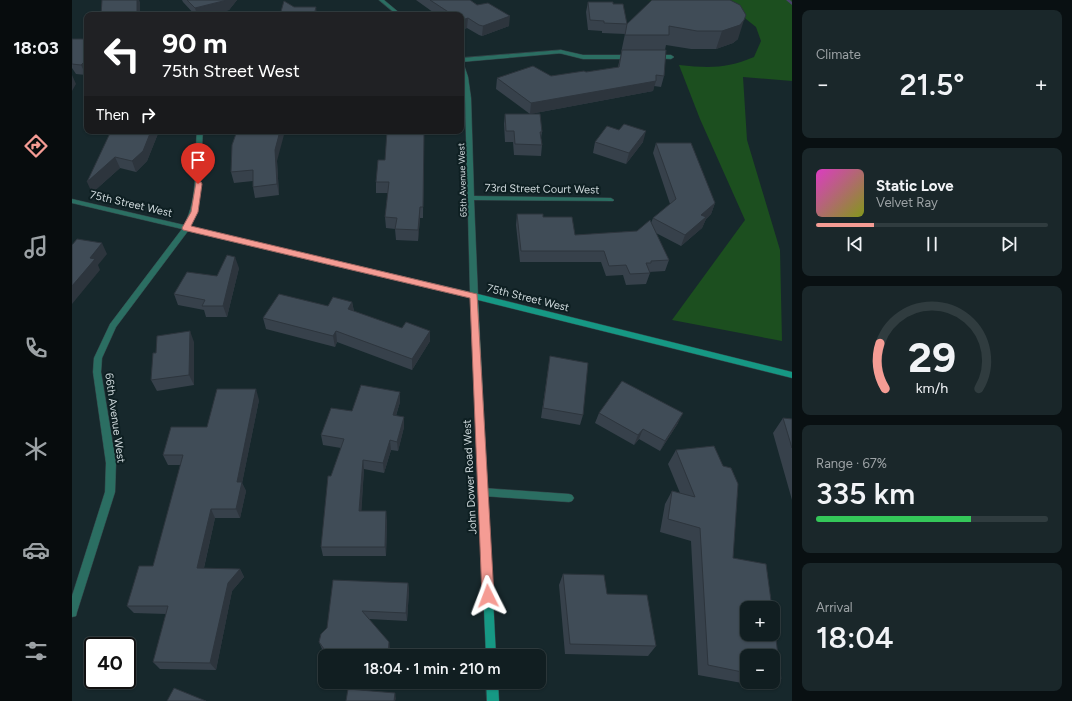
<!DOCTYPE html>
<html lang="en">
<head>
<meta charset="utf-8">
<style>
  body { margin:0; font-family:Figtree,sans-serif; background:#1a272a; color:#f1f3f6; height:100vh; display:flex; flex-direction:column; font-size:15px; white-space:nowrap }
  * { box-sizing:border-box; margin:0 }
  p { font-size:13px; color:#9ca2a5 }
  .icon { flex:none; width:22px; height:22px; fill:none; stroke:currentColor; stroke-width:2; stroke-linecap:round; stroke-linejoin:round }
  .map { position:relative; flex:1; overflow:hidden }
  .panel { display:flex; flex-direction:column; gap:10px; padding:10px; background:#091012; width:280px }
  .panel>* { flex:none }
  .banner { position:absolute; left:12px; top:12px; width:380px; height:122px; border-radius:8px; box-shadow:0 1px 3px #0004,0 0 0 1px #303c3f; background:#202124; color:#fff; overflow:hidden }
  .buttons { position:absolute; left:668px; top:601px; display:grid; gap:8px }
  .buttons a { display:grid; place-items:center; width:40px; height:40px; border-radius:8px; background:#111e21; box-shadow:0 1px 3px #0004,0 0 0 1px #303c3f; font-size:20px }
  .speed { position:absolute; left:12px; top:637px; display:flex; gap:8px; font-size:20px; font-weight:700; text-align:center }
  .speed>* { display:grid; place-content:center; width:52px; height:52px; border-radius:50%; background:#111e21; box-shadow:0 1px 3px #0004,0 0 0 1px #303c3f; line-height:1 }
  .speed .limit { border:2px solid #111; border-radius:6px; background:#fff; color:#111 }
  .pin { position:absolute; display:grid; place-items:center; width:34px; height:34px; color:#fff; margin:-41px -17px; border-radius:50% 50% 50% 0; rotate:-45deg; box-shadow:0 0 4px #0007 }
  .pin .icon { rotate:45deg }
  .me { position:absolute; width:44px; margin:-22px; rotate:357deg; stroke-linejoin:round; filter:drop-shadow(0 0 3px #0008) }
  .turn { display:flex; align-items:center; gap:14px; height:84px; padding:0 12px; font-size:18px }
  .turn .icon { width:52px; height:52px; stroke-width:2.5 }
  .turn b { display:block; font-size:28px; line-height:34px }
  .then { display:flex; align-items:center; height:38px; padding:0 12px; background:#0003; gap:8px; font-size:15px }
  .big { font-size:30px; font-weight:600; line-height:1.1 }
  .panel .widget { flex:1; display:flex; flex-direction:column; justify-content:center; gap:6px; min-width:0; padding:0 14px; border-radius:8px; background:#1a272a }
  .panel .dial { align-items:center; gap:0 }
  .dial svg { height:104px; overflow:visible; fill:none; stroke:#303c3f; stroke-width:7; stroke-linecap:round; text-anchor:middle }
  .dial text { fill:#f1f3f6; stroke:none }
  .song { display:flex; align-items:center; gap:12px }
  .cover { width:48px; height:48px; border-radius:6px; background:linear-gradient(135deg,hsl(310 70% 55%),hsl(70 70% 35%)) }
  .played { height:4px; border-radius:2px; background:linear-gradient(90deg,#f59c94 25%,#303c3f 25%) }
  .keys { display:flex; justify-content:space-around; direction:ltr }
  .heat { display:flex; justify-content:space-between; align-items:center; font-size:22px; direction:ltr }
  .charge { height:6px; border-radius:3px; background:linear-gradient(90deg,#34c759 67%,#303c3f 0) }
  .trip { position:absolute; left:246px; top:649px; width:228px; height:40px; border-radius:8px; background:#111e21; box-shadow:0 1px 3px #0004,0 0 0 1px #303c3f; font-weight:600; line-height:40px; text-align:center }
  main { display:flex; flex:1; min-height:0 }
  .tabs { display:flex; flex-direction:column; width:72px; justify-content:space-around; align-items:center; background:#070c0d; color:#9ca2a5 }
  .tabs .icon { width:28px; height:28px }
  .tabs .current { color:#f59c94 }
  .tabs b { font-size:18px; color:#f1f3f6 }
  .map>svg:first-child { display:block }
  .green { fill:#1c4f1f }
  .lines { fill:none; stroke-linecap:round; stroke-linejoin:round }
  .stream { fill:#49426a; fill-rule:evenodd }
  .lane-casing { stroke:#344448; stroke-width:1 }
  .street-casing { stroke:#344448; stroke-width:1 }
  .secondary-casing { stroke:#344448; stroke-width:1 }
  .lane { fill:#2b6e62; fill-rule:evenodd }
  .street { fill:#2b6e62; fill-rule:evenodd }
  .secondary { fill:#169884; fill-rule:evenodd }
  .wall { fill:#37414b; fill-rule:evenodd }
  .shaded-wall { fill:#2d353d }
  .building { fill:#404c57; stroke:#2d353d }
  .route { fill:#f59c94; stroke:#9f6560 }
  .labels { text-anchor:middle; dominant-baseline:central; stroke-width:4; stroke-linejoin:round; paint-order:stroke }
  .far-street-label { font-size:9px; fill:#cfd9dc; stroke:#0e1f22 }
  .street-label { font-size:11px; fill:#cfd9dc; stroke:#0e1f22 }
</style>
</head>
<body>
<main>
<nav class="tabs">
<b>18:03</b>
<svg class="icon current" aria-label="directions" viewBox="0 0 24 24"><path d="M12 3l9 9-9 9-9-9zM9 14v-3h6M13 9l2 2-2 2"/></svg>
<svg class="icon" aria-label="music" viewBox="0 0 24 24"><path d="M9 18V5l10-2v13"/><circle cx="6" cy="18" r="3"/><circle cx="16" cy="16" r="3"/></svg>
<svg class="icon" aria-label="phone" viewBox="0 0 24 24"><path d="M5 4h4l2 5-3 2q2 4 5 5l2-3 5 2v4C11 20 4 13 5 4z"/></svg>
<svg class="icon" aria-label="climate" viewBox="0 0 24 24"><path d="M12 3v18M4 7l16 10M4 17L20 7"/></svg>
<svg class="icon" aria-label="car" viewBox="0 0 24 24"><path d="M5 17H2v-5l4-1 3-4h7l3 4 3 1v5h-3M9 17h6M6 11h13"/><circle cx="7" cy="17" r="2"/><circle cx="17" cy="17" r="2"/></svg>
<svg class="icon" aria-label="filters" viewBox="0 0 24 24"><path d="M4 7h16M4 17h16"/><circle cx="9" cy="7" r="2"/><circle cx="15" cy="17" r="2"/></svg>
</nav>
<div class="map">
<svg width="720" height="701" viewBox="0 0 720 701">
  <rect width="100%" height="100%" fill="#17282c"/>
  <path class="green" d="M574 0H720V81L671 77 675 140 708 250 710 341 600 320 673 220 628 119 607 65C636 68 654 69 682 57L689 41 684 27 669 15 617 2Z"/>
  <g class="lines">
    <path class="stream" d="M714 0H718L720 2V5Z"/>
    <defs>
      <path id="lane" d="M489 50 511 55H558L561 57 558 59H511L487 53V51Z
        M583 55H599L602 57 599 59 581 58 580 57Z
        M411 488 497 494 500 495 502 498 500 501 497 502 411 496 408 495 406 492 408 489Z"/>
      <path id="street" d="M307 0H312L330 15H325Z
        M489 50 491 51V53L389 62V58Z
        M389 63 392 65 396 77 399 98 402 196 539 198 542 200 541 201 402 200 406 296 402 299 116 231 44 327 30 358 29 372 44 463 43 492 5 612 4 616 0 617V596L33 492 34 463 21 372 22 358 38 324 110 229 0 203V199L112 225C127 196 122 163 125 131H131C128 164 133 196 118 227L398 292 393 98 389 73Z"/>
      <path id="secondary" d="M402 293 720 372V378L406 300 424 656H414L398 296Z
        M414 682H426L427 701H415Z"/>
    </defs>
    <use href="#lane" class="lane-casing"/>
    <use href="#street" class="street-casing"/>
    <use href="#secondary" class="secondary-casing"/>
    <use href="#lane" class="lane"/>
    <use href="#street" class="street"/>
    <use href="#secondary" class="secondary"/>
  </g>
  <path class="wall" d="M110 0H165L157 10 138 15H123L111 2Z
    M344 0H398L437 26 410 36 407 35 395 28 389 30V15H365Z
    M658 0 666 39 661 43 644 49H619L594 45 593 50 592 76 589 87 582 86 581 91 458 114 424 89 425 78 479 76 514 72 546 67 553 34 530 33V31L516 30 514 12 516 2 541 4 555 23Z
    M0 39 14 75 4 74 0 68Z
    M433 114 470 132 469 138 470 145 469 156 442 155 441 142H433L432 124Z
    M39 131H87L75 161 64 172 48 168 20 193Z
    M352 131 351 218H348L346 241 324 240 323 229 314 228 313 217 316 193H304V182L313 160Z
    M523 142H571L554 164 521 153Z
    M584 143 643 203 639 214 634 219 630 228 609 246 584 233 597 260 593 271 577 272 578 273 574 284 554 285 551 275 534 276 529 262H448L444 225 445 214 471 217 503 235 565 231 579 223 581 218 598 204 581 153Z
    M205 161 207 195 183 198 181 187V181L162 183 159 172Z
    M167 268 155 317H134L132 310 106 305 102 294Z
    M280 302 282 311 358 341 340 370 265 342 263 347 194 329 191 318Z
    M122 342V385L85 391 79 380Z
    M478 356 511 415 508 425 469 418Z
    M328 392V402L324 416 332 417V427L326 451 319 450 312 473 292 469 289 511 315 520 314 556H251L249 547 259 476 269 448 251 445 249 435 280 411Z
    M187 400 170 483 174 491 168 518H143L132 568 168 569 172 577 160 591 144 670 88 669 81 662 94 614 62 613 55 606 81 566 109 465H96L91 455Z
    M527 413 606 423 588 451 567 439 562 445 523 423Z
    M711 418 720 419V500L701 433Z
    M642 446 651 466 659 468 666 484 661 558 694 564 700 608H675V634H701V616L709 679 697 688 626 675 619 541 588 532 593 504 600 491 608 493 596 464 604 450ZM675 656H701V682H675Z
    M491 574 535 594 584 646 576 656 493 654 487 585Z
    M336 583 337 591 335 621 297 619 318 649V656H253V661L251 657 252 652 250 649 247 642 249 634Z"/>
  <path class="shaded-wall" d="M65 0H67L68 2V15H65Z
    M155 0H165L157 10 138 15H125L123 8Z
    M244 7 245 15H242Z
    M438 16 437 26 410 36 411 26Z
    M396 18 395 28 389 30 390 20Z
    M672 20 666 39 661 43 644 49 650 31Z
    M15 59V74L14 75 9 65Z
    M0 75 4 84 0 91Z
    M584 81 581 91 458 114 459 103Z
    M79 131H87L75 161 64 172 60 161Z
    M208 131H213L205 161 207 195 205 184 203 150Z
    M574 131 571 142 554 164 557 153Z
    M43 157 48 168 20 193 15 182Z
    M643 203 639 214 634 219 630 228 609 246 613 235 629 215Z
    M348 207V218L346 241V230Z
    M30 243 35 254 26 265 28 270 0 304V286L18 258Z
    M163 257 167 268 155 317 151 306Z
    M280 302 282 312 276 309Z
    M118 331 122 342V385L117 375Z
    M264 331 265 342 263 347 261 336Z
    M358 331V341L340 370V359Z
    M184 389 187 400 170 483 174 491 168 518 164 509 165 482Z
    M328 392V402L321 425V415Z
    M611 413 606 423 588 451 593 441Z
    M332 417V427L326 451 325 442Z
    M571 429 567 439 562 445 566 435Z
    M318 440 319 450 312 473 311 463Z
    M291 460 292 469 289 520 287 511Z
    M139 509 143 518 130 576 125 568Z
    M314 511 315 520 314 556 313 547Z
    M168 569 172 577 160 591 144 670 138 663 156 583Z
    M336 583 337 591 335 621 334 613Z
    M317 642 318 649V656H312Z
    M279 682H289L278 691 276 685Z
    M323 693 324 699 323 701H322Z"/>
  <path class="building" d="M30 0H65V15H29Z
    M115 0H155L123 8Z
    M358 0H398L405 5 416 3 438 16 411 26 407 25 396 18 390 20H389V15H381Z
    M580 0H658L668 5 674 15 672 20 668 25 650 31H625L597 26V35H553L555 24Z
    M212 1 222 7H244L242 15H208Z
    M516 2H541V4H551L555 24 532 23V21L518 20Z
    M0 39H15V59L9 65 0 64Z
    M550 50H594L592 76 584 75V81L459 103 425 78 461 66 479 76 512 71 514 72 547 67Z
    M433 114H468L470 132H468L470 145 443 144 442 131H434Z
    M552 124 574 131 557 153 523 142 535 126 547 130Z
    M39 131H79L71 151 60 161 43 157 15 182Z
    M165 131H208L203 150 205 184 181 187V170L159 172 160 145Z
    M315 131H352L351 207H348L346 230 323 229 325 218 313 217 317 182H304L306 160H313Z
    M584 143H619L643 203 629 215 634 217 613 235 581 218 604 199Z
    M445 214H471V217H500L503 235 565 231 578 220 597 260 579 261V263H574L578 273 558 274 554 265 537 266 532 251H449Z
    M5 239 30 243 18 258 23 259 0 286V245Z
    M155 255 163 257 151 306H130L133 300 102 294 115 272 145 276Z
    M207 294 256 306 261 297 280 302 276 309 330 328 334 322 358 331 340 359 264 331 261 336 191 318Z
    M118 331 117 375 79 380 81 353H84L85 336Z
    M478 356 516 363 511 415 471 408Z
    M550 381 611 413 593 441 571 429 566 435 527 413Z
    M289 385 328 392 321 415 332 417 325 442 318 440 311 463 291 460 287 511H314L313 547H249L256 476H259L272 439 249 435 259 408 280 411Z
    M145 389H184L165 482H170L164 509H139L125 568 168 569 156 583 138 663 81 662 96 606H55L67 566H81L111 455H91L99 427H135Z
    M711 418 720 419V448Z
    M642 446 651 466 659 468 666 484 661 558 694 564 700 608H675V634H701V616L709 679 701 678V656H675V673L636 665 628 528 596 519 600 491 623 497 604 450Z
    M491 574 532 575 535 594 575 595 584 646 498 644Z
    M261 580 336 583 334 613 290 611 317 642 316 653 312 656H253V657H251L252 649 247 642 249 634 255 628Z
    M102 688 134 701H95Z
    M276 689 323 693 322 701H274Z"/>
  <path class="route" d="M124 182H129L130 184 126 212 119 226 405 294 422 596 420 600 416 602 412 600 410 596 398 298 111 230 110 228 119 212Z"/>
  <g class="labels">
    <g class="far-street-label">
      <text transform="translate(390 180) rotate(-92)">65th Avenue West</text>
    </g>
    <g class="street-label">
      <text transform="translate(470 189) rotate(1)">73rd Street Court West</text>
      <text transform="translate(59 204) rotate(13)">75th Street West</text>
      <text transform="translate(456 298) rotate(14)">75th Street West</text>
      <text transform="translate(43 418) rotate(82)">66th Avenue West</text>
      <text transform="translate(398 477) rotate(-93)">John Dower Road West</text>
    </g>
  </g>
</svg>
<div class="buttons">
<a>+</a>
<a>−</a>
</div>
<div class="speed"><div class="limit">40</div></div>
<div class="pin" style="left:126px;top:184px;background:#d93025"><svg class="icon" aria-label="arrive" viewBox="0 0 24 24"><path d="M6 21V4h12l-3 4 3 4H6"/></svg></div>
<svg class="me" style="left:416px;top:596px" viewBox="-20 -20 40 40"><path d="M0-17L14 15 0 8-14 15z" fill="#f59c94" stroke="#fff" stroke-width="4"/></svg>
<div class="trip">18:04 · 1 min · 210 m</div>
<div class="banner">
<div class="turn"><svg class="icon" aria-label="left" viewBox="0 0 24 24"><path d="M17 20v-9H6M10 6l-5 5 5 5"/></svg><div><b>90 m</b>75th Street West</div></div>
<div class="then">Then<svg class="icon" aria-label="right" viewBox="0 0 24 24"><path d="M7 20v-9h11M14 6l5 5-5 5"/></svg></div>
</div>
</div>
<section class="panel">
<div class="widget"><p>Climate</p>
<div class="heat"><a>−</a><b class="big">21.5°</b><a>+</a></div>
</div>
<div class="widget">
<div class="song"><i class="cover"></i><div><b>Static Love</b><p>Velvet Ray</p></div></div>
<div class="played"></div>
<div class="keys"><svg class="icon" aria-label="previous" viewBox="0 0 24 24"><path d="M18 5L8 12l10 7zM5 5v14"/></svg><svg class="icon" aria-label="pause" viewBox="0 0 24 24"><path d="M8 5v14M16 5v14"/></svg><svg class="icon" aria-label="next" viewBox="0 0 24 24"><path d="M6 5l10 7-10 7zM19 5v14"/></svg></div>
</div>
<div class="widget dial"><svg viewBox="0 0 100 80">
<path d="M14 69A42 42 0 1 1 86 69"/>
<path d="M14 69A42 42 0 0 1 10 34" stroke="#f59c94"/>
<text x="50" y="56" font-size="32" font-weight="700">29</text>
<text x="50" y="72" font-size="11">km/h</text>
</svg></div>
<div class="widget"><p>Range · 67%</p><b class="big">335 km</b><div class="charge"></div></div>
<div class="widget"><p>Arrival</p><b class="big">18:04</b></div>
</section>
</main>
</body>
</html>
